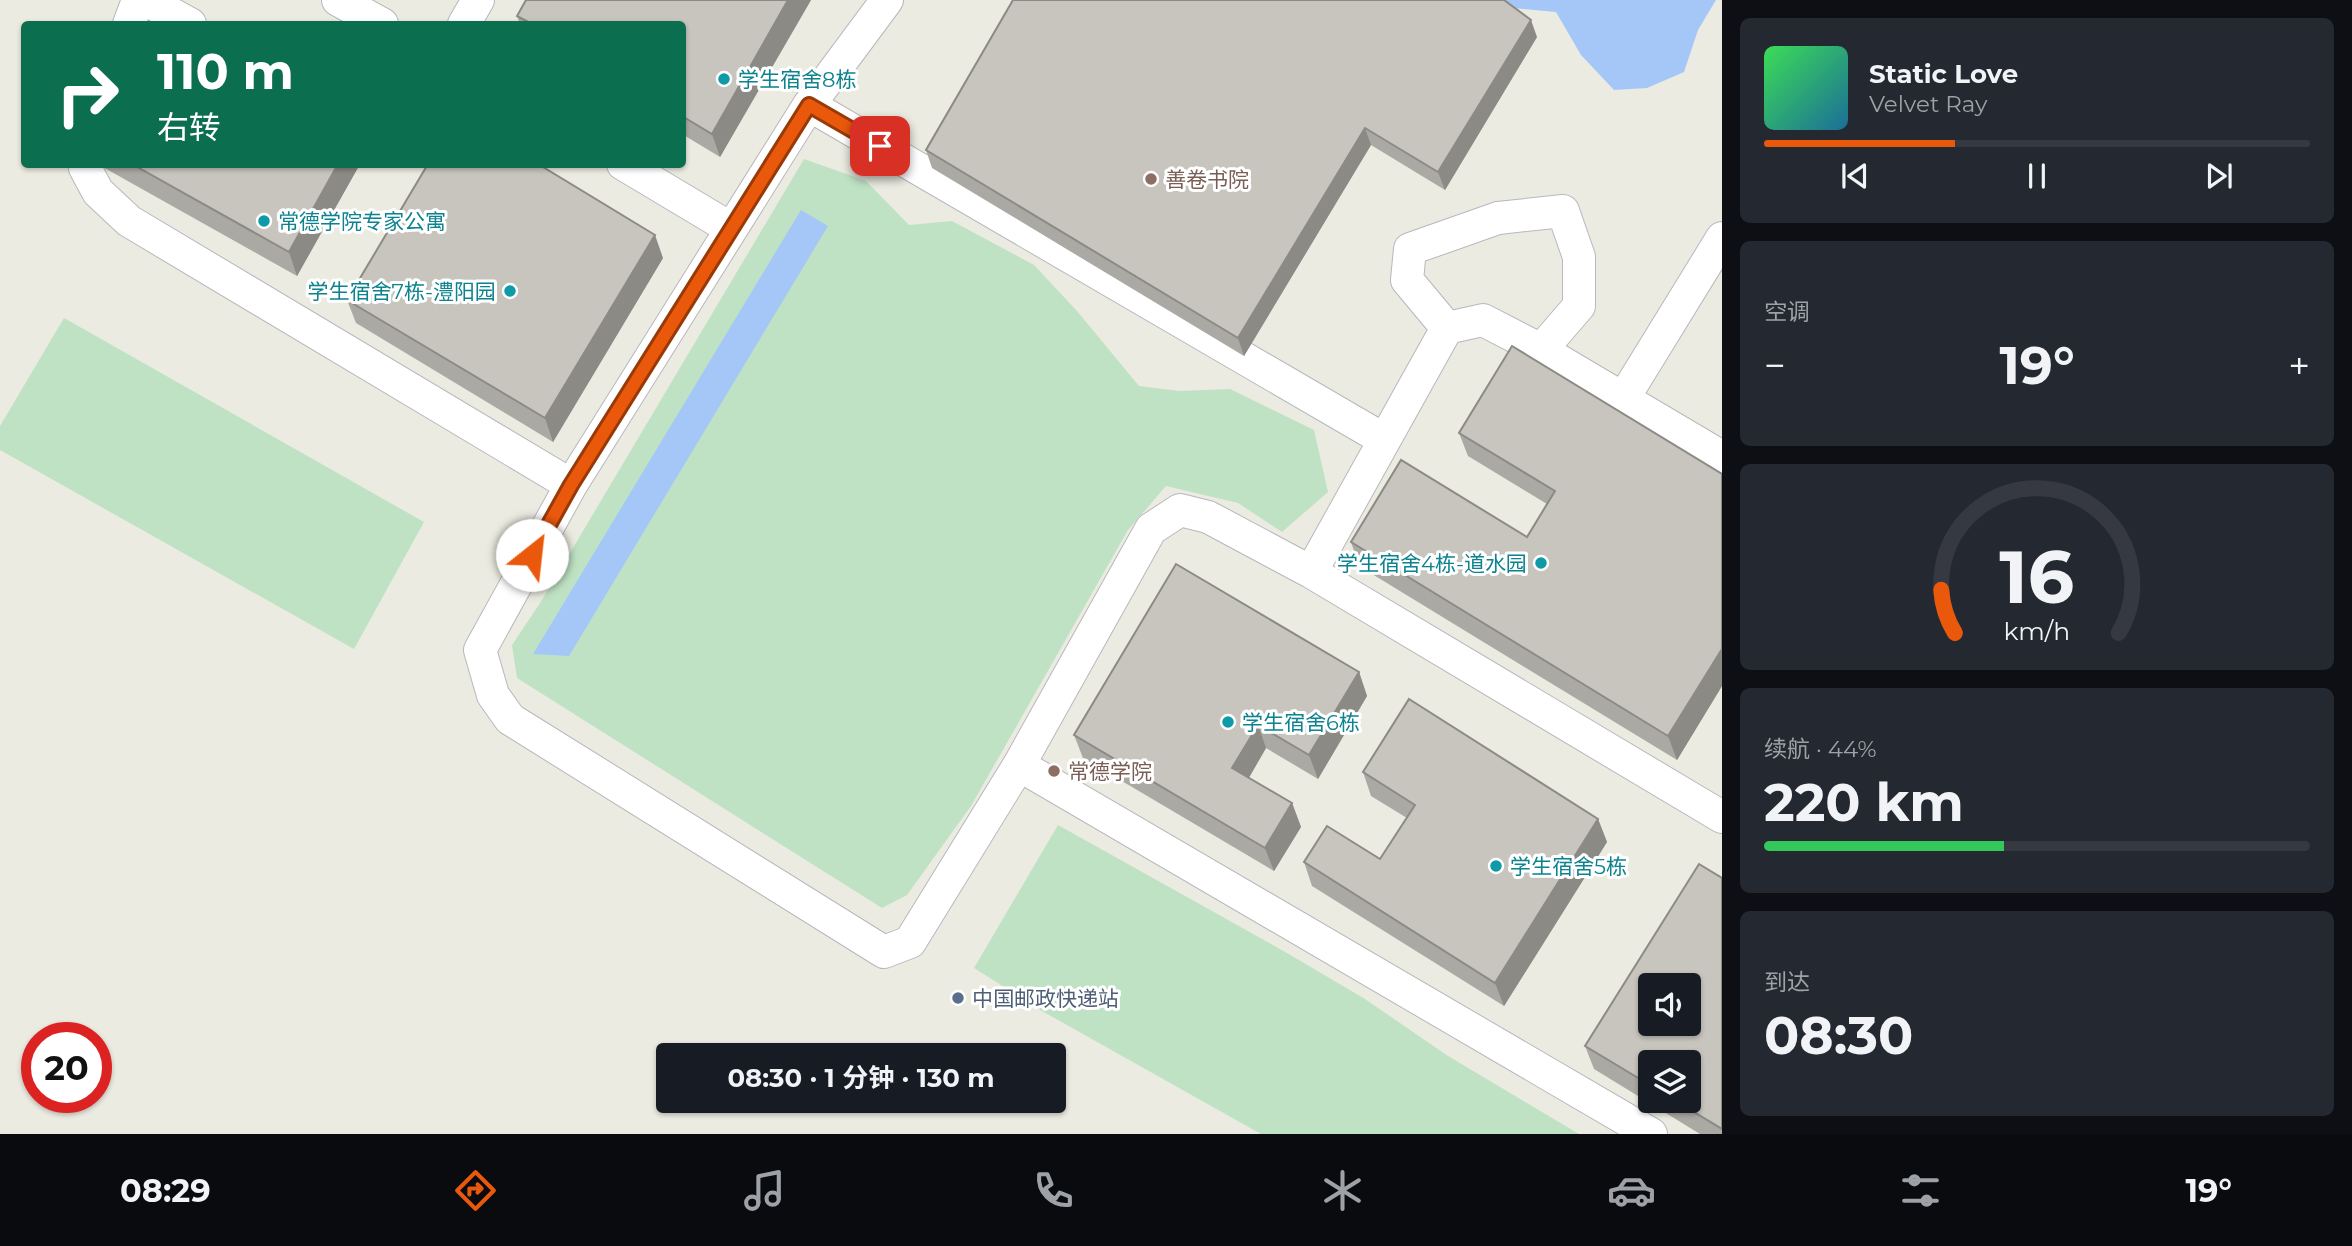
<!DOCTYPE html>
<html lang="zh">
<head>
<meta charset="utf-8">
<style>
  body { margin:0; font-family:Montserrat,"Noto Sans SC",sans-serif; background:#242831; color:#f1f3f6; height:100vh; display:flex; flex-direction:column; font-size:26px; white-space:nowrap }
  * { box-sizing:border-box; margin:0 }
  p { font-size:23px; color:#9ea1a6 }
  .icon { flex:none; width:38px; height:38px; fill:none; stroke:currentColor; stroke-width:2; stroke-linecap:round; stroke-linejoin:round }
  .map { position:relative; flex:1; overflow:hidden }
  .details { display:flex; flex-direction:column; gap:18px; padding:18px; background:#0d0f14; width:630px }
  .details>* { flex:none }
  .hud { position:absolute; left:21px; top:21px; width:665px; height:147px; border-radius:7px; box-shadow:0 2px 5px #0004; background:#0b6e4f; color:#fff; overflow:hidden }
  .buttons { position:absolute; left:1638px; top:973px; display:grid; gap:14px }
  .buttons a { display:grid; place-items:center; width:63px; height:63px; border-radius:7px; background:#171b24; box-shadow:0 2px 5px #0004; font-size:35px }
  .speed { position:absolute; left:21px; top:1022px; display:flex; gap:14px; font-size:35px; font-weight:700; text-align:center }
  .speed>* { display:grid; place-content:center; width:91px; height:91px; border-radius:50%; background:#171b24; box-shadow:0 2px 5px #0004; line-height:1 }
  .speed .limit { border:10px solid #d22; background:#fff; color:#111 }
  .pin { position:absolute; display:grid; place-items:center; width:60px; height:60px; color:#fff; margin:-30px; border-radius:14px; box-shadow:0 4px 10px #0006 }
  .me { position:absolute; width:77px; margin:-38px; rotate:29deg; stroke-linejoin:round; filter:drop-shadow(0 0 5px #0008) }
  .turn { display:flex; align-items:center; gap:24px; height:147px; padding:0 21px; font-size:32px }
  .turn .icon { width:91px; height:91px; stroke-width:2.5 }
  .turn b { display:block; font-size:49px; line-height:60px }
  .big { font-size:52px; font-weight:700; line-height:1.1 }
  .details .widget { flex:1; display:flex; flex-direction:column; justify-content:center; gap:10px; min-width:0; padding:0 24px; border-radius:10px; background:#242831 }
  .details .dial { align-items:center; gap:0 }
  .dial svg { height:182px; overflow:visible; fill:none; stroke:#363941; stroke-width:7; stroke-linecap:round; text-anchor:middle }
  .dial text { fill:#f1f3f6; stroke:none }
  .song { display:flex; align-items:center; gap:21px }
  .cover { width:84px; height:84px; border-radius:10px; background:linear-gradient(135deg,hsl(130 70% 55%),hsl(200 70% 35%)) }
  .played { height:7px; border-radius:4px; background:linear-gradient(90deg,#ea580c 35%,#363941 35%) }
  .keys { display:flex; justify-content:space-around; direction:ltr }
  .heat { display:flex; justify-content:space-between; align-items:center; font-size:38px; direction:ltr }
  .charge { height:10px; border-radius:5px; background:linear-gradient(90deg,#34c759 44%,#363941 0) }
  .trip { position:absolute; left:656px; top:1043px; width:410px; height:70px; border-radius:7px; background:#171b24; box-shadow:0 2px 5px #0004; font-weight:700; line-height:70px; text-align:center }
  .tab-bar { display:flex; height:112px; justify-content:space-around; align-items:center; background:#090b0e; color:#9ea1a6 }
  .tab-bar .icon { width:49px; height:49px }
  .tab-bar .active { color:#ea580c }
  .tab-bar b { font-size:32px; color:#f1f3f6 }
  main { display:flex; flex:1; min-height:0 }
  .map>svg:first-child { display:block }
  .green { fill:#bfe2c4 }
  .water { fill:#a4c7f8 }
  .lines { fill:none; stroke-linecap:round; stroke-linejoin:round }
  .minor-casing { stroke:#b7b8bd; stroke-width:34 }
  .minor { stroke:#fff; stroke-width:32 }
  .wall { fill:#aba9a3; fill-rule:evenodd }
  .shaded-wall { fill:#8b8a85 }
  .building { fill:#c7c5be; stroke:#8b8a85; stroke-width:2; fill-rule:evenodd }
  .route-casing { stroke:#983908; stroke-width:18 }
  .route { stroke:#ea580c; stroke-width:12 }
  .culture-dot { fill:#0f9aa8; stroke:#fff; stroke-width:2.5 }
  .education-dot { fill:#8d6e63; stroke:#fff; stroke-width:2.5 }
  .service-dot { fill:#5c6f8a; stroke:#fff; stroke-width:2.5 }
  .labels { text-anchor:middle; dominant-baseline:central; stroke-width:6; stroke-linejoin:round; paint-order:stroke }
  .culture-label { font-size:21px; fill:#0d838f; stroke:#fff; text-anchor:start }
  .education-label { font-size:21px; fill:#785e54; stroke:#fff; text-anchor:start }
  .service-label { font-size:21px; fill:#4e5e75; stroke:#fff; text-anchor:start }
</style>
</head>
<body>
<main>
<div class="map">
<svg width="1722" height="1134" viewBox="0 0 1722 1134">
  <rect width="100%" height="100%" fill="#ebebe1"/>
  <path class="green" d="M804 159 866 181 909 225 952 221 1034 265 1077 311 1139 386 1179 391 1230 389 1314 430 1328 492 1282 532 1238 503 1166 486 1128 530 971 806 907 895 882 908 517 678 512 645 542 600Z
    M64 318 424 522 354 649 0 450V426Z
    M1058 825 1287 953 1365 999 1448 1056 1579 1134H1261L1042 1011 974 968Z"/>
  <path class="water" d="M1491 0H1716L1698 30 1684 72 1647 88 1614 90 1581 55 1556 12 1503 7Z
    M801 210 828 226 569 656 533 654Z"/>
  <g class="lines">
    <defs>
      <path id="minor" d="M146 0 190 24
        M338 0 382 24
        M129 24 138 0
        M464 24 478 0
        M809 105 1383 439
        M86 164 85 168 98 192 129 221 571 485 480 650 493 695 510 719 884 952 910 942 1019 765 1151 529 1180 510 1208 517 1311 572 1722 817
        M623 164 730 228
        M1447 328 1407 280 1410 249 1498 218 1563 211 1579 257V306L1541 350
        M1623 399 1722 238
        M571 485 809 105 887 0
        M1311 572 1447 328 1483 320 1541 350 1722 457
        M1019 765 1651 1134"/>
    </defs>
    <use href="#minor" class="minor-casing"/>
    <use href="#minor" class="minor"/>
  </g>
  <path class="wall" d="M526 0H811L720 157 682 134V24H520L517 16Z
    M1537 37 1445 190 1371 145 1244 356 932 168 926 150Z
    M101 164H360L297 276 101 166Z
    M663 258 553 442 356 323 347 300Z
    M1459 433 1722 474V686L1677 760 1359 566 1351 542 1527 537 1547 504 1468 456Z
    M1359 672 1367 696 1318 779 1266 748 1249 778 1292 803 1301 827 1274 871 1083 758 1074 735Z
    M1363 772 1598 819 1607 842 1504 1006 1312 886 1304 862 1380 859 1407 818 1371 796Z
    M1722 878V1134H1700L1594 1069 1585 1046ZM1650 1062 1689 1101H1650Z"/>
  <path class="shaded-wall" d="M788 0H811L720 157 712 134Z
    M1531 20 1537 37 1445 190 1438 172Z
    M1365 128 1371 145 1244 356 1238 338Z
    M338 164H360L297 276 289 252Z
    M655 235 663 258 553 442 545 418Z
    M1722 649V686L1677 760 1668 736Z
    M1359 672 1367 696 1318 779 1309 755Z
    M1258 725 1266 748 1241 791 1232 768Z
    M1292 803 1301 827 1274 871 1265 848Z
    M1598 819 1607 842 1504 1006 1495 983Z"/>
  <path class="building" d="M526 0H788L712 134 682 116V24H532L517 16Z
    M1013 0H1504L1531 20 1438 172 1365 128 1238 338 926 150Z
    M132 164H338L289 252Z
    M428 164H538L655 235 545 418 347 300Z
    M1512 346 1722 474V649L1668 736 1351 542 1401 460 1527 537 1555 491 1459 433Z
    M1176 564 1359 672 1309 755 1258 725 1232 768 1292 803 1265 848 1074 735Z
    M1409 699 1598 819 1495 983 1304 862 1327 826 1380 859 1415 805 1363 772Z
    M1699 864 1722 878V1129L1676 1101H1689V1062H1650V1085L1585 1046ZM1650 985H1689V1024H1650Z"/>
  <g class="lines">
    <defs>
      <path id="route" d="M532 555 571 485 809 105 880 146"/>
    </defs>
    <use href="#route" class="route-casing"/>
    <use href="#route" class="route"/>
  </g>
  <g class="culture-dot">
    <circle cx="724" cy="79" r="7"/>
    <circle cx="264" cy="221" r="7"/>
    <circle cx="510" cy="291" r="7"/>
    <circle cx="1541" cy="563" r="7"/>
    <circle cx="1228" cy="722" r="7"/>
    <circle cx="1496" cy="866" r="7"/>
  </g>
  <g class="education-dot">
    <circle cx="1151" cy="179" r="7"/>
    <circle cx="1054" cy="771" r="7"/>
  </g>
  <circle class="service-dot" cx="958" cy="998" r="7"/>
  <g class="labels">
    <g class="culture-label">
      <text x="738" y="79">学生宿舍8栋</text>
      <text x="278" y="221">常德学院专家公寓</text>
      <text x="496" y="291" text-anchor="end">学生宿舍7栋-澧阳园</text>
      <text x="1527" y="563" text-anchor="end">学生宿舍4栋-道水园</text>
      <text x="1242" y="722">学生宿舍6栋</text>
      <text x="1510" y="866">学生宿舍5栋</text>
    </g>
    <g class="education-label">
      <text x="1165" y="179">善卷书院</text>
      <text x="1068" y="771">常德学院</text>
    </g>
    <g class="service-label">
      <text x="972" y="998">中国邮政快递站</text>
    </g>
  </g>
</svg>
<div class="buttons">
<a><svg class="icon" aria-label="sound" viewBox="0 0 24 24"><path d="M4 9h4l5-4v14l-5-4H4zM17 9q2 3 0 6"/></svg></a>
<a><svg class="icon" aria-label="layers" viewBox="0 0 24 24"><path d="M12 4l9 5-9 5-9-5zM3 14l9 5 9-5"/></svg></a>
</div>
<div class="speed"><div class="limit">20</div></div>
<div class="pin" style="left:880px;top:146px;background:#d93025"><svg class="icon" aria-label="arrive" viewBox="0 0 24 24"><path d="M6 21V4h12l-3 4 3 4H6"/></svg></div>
<svg class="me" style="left:532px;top:555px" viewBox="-20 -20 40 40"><circle r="19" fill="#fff"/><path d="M0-13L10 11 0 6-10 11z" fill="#ea580c"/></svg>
<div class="trip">08:30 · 1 分钟 · 130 m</div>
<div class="hud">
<div class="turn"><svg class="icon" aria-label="right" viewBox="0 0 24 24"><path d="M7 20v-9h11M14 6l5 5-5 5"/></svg><div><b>110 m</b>右转</div></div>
</div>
</div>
<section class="details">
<div class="widget">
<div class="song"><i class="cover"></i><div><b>Static Love</b><p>Velvet Ray</p></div></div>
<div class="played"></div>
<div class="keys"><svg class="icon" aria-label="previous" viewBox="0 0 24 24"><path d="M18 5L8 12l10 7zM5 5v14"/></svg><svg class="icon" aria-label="pause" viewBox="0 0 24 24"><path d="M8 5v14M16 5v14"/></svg><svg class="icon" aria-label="next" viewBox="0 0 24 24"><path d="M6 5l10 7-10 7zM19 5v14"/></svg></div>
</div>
<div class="widget"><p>空调</p>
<div class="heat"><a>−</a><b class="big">19°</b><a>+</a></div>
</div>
<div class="widget dial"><svg viewBox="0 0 100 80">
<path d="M14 69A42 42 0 1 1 86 69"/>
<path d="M14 69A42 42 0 0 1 8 50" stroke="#ea580c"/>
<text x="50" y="56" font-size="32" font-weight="700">16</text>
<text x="50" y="72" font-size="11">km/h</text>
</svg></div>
<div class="widget"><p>续航 · 44%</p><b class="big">220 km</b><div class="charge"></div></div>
<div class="widget"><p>到达</p><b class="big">08:30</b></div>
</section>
</main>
<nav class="tab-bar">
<b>08:29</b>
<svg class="icon active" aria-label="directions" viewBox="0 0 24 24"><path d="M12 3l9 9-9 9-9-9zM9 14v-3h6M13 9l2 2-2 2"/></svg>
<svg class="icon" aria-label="music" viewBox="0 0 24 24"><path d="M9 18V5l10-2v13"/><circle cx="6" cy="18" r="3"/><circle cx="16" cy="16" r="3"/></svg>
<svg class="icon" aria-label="phone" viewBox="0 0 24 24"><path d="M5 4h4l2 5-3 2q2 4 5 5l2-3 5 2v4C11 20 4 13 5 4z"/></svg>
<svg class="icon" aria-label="climate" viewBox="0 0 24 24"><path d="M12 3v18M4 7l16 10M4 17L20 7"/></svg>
<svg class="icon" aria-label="car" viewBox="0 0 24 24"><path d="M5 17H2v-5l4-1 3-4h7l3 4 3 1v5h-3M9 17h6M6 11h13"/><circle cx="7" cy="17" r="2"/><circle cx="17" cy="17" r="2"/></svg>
<svg class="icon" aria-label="filters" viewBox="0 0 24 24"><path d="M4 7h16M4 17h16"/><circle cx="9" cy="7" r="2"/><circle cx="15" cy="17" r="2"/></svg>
<b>19°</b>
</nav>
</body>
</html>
